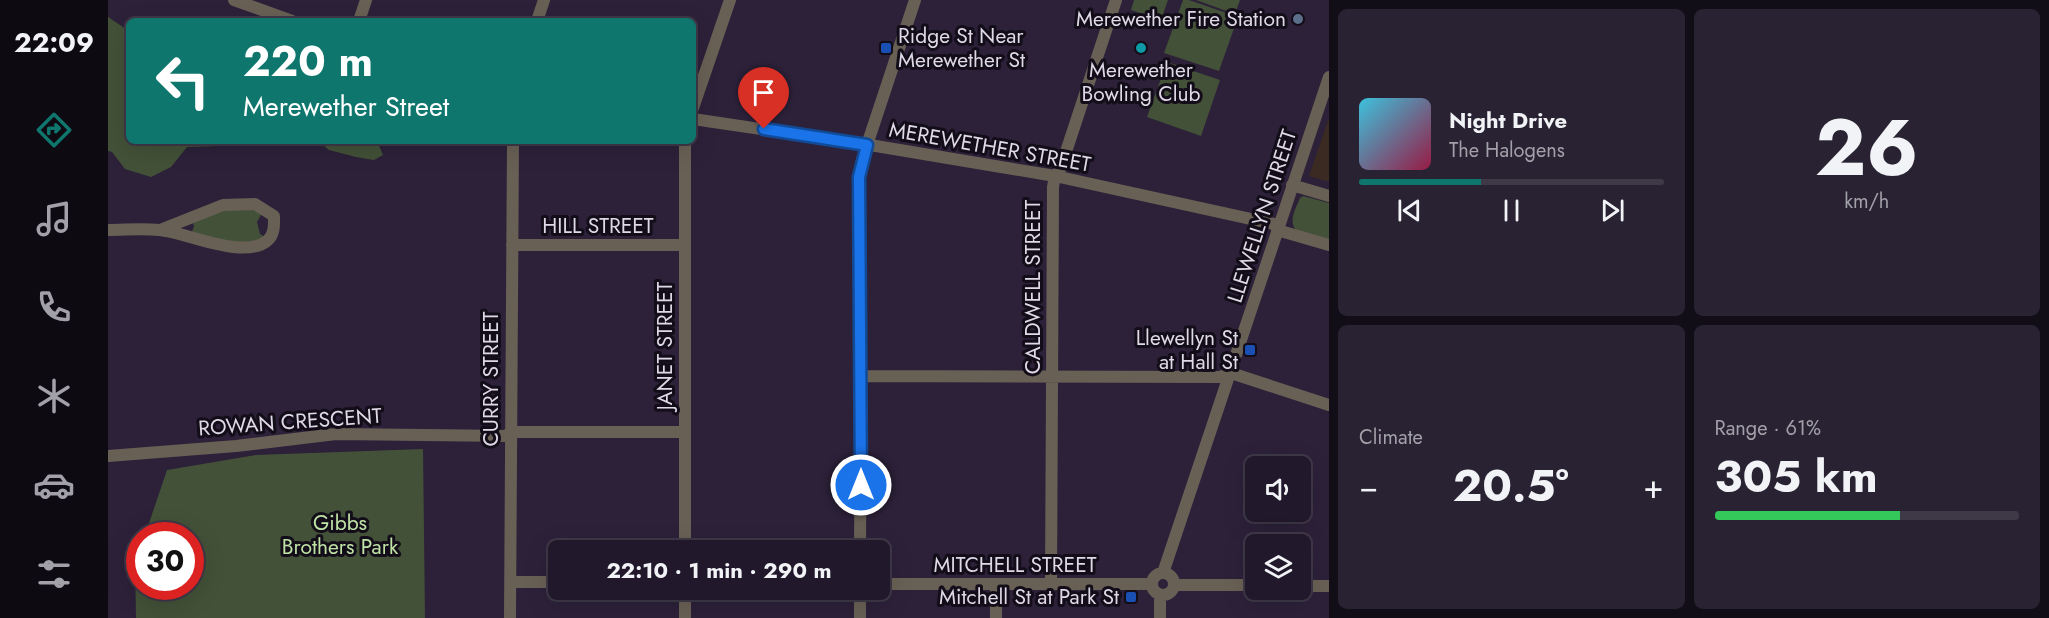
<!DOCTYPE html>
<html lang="en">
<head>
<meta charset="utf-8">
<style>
  body { margin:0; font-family:Jost,sans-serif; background:#292233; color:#f1f3f6; height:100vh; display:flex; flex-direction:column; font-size:22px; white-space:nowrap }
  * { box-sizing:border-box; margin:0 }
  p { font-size:20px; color:#a2a0a9 }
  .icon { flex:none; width:33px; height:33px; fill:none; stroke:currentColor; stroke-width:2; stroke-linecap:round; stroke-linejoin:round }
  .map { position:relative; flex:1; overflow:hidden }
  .panel { display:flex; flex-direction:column; gap:9px; padding:9px; background:#120e18; width:720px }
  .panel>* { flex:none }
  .top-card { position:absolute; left:18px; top:18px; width:570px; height:126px; border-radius:9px; box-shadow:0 6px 24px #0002,0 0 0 2px #3e3847; background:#0f766e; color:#fff; overflow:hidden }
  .tools { position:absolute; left:1137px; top:456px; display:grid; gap:12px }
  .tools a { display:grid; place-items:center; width:66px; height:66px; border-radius:9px; background:#21192b; box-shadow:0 6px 24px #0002,0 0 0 2px #3e3847; font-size:30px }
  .speed { position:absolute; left:18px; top:522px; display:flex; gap:12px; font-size:30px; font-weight:700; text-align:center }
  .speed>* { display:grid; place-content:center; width:78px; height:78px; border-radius:50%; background:#21192b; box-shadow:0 6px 24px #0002,0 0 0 2px #3e3847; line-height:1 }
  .speed .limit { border:9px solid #d22; background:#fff; color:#111 }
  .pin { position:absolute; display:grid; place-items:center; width:51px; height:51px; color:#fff; margin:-62px -26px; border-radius:50% 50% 50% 0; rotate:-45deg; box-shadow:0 0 6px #0007 }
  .pin .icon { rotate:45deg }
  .me { position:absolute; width:66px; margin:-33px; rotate:0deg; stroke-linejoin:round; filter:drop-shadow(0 0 4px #0008) }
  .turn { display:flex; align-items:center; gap:21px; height:126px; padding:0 18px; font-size:27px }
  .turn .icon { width:78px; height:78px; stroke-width:2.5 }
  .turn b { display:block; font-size:42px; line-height:51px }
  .big { font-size:45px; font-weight:700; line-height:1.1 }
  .panel .widget { flex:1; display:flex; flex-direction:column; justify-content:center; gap:9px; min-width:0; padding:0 21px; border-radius:9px; background:#292233 }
  .panel .dial { align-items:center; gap:0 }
  .dial b { font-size:78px; line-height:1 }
  .song { display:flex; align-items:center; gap:18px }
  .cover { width:72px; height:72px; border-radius:9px; background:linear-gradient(135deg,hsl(190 70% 55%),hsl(340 70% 35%)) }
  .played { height:6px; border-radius:3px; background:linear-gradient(90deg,#0f766e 40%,#3e3847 40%) }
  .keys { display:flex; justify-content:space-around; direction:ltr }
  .heat { display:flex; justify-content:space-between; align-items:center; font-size:33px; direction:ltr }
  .charge { height:9px; border-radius:4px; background:linear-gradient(90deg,#34c759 61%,#3e3847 0) }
  .panel .tiles { flex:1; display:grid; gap:9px; grid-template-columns:repeat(2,1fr) }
  .trip { position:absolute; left:440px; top:540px; width:342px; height:60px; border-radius:9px; background:#21192b; box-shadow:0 6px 24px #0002,0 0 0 2px #3e3847; font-weight:700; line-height:60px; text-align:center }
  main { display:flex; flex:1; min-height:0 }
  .dock { display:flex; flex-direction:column; width:108px; justify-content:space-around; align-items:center; background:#0d0a11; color:#a2a0a9 }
  .dock .icon { width:42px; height:42px }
  .dock .current { color:#0f766e }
  .dock b { font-size:27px; color:#f1f3f6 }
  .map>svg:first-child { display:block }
  .commercial { fill:#3b2a21 }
  .green { fill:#435138 }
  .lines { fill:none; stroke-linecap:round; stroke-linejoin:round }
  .minor { stroke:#696055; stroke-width:12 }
  .route-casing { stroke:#114b97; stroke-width:15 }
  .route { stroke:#1a73e8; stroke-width:10 }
  .service-dot { fill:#5c6f8a; stroke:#120d18; stroke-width:2 }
  .transit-dot { fill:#1a4fb4; stroke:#120d18; stroke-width:2 }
  .culture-dot { fill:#0f9aa8; stroke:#120d18; stroke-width:2 }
  .labels { text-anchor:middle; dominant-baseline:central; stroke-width:6; stroke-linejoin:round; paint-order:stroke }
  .poi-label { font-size:21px; fill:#ded8e7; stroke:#120d18; text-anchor:end }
  .street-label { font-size:21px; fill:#ded8e7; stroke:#120d18 }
  .park-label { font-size:21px; fill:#bfe2a5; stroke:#120d18 }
</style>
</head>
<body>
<main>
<nav class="dock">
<b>22:09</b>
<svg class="icon current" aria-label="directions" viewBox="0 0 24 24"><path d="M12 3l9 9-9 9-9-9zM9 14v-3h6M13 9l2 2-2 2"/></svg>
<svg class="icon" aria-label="music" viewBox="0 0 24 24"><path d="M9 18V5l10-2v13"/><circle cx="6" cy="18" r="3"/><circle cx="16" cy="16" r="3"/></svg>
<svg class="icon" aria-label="phone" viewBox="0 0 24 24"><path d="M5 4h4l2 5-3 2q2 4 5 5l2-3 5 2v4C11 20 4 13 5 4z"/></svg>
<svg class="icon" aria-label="climate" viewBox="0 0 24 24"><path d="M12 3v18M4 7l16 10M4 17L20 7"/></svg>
<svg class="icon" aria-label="car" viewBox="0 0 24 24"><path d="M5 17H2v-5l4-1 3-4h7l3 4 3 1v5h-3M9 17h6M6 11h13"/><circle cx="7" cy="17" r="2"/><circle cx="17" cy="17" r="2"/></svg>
<svg class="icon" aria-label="filters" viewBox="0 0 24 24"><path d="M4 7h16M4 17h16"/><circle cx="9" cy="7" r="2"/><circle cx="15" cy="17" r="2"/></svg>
</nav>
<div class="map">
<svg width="1221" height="618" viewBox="0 0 1221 618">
  <rect width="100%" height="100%" fill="#2c2139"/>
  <path class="commercial" d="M1221 118V182L1201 176Z"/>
  <path class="green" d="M1026 0H1060L1053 20 1023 10Z
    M1075 0H1081L1130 17 1111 71 1056 53Z
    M1088 0H1132L1127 14Z
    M0 17 21 31V141H143L142 145 79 147 63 167 43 177 17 169 4 152 0 151Z
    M1059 62 1112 80 1093 136 1039 117Z
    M210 141H269L275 155 266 160 248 157 221 150Z
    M1195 196 1221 203V239L1188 230C1180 221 1188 208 1192 198Z
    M116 210H151L153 215 149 222 152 234 157 237C134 249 108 238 84 232L86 226 85 223Z
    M315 449 317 618H28L27 565 31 551 32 586H82V536L37 535 59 470 148 455Z"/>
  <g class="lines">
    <path class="minor" d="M126 0 184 21
      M251 21 258 0
      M429 21 436 0
      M585 108 622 0
      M585 119 768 146 947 176 1170 225
      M1184 185 1221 196
      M0 230C17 230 34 228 51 230 78 232 135 260 159 241 167 235 166 224 166 216L147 204 115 205 52 230
      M1169 230 1221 245
      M404 245H576
      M753 376 1112 377 1123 373 1221 405
      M402 432H577
      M0 456 128 446 228 434 402 436
      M577 550V141
      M752 550 753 376 751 177 754 160 807 0
      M1044 584a11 11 0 1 1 22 0a11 11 0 1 1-22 0Z
      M1055 573 1221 77
      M403 582H450
      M771 584H1043
      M943 585 945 187 947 176 952 170 1008 0
      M1066 585H1148
      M1192 586H1221
      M752 590V618
      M1052 595V618
      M402 618 405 141
      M577 618V590
      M888 618V585"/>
  </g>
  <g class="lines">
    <defs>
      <path id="route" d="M656 129 759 145 751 177 753 485"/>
    </defs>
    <use href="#route" class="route-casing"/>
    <use href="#route" class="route"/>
  </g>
  <circle class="service-dot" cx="1190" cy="19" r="6"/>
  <g class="transit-dot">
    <rect x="772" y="42" width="12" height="12" rx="3"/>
    <rect x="1136" y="344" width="12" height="12" rx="3"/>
    <rect x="1017" y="591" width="12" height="12" rx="3"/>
  </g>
  <circle class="culture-dot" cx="1033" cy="48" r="6"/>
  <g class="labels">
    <g class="poi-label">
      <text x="1178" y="19">Merewether Fire Station</text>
      <text x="790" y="36" text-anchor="start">Ridge St Near<tspan x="790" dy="24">Merewether St</tspan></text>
      <text x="1033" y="70" text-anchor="middle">Merewether<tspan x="1033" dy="24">Bowling Club</tspan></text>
      <text x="1130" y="338">Llewellyn St<tspan x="1130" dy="24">at Hall St</tspan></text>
      <text x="1011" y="597">Mitchell St at Park St</text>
    </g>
    <g class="street-label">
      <text transform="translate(882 147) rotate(10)">MEREWETHER STREET</text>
      <text transform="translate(1154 216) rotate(-72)">LLEWELLYN STREET</text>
      <text x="490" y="226">HILL STREET</text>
      <text transform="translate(925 287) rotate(-90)">CALDWELL STREET</text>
      <text transform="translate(557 346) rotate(-90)">JANET STREET</text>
      <text transform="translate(383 379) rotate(-90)">CURRY STREET</text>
      <text transform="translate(182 422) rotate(-4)">ROWAN CRESCENT</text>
      <text x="907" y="565">MITCHELL STREET</text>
    </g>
    <g class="park-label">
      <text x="232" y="523">Gibbs<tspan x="232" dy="24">Brothers Park</tspan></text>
    </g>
  </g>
</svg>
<div class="tools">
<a><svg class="icon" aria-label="sound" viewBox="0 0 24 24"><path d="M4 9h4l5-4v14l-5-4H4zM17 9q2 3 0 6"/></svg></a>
<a><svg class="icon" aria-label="layers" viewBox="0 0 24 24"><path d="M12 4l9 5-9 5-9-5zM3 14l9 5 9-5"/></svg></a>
</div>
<div class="speed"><div class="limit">30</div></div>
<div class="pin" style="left:656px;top:129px;background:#d93025"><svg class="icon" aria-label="arrive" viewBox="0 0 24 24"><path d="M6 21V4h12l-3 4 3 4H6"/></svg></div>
<svg class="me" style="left:753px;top:485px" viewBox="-20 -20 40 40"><circle r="17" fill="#1a73e8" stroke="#fff" stroke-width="3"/><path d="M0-11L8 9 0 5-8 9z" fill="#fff"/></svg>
<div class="trip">22:10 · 1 min · 290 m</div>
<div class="top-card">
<div class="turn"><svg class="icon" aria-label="left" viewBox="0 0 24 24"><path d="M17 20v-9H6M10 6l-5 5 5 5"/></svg><div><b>220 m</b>Merewether Street</div></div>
</div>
</div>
<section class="panel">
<div class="tiles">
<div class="widget">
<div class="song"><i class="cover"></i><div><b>Night Drive</b><p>The Halogens</p></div></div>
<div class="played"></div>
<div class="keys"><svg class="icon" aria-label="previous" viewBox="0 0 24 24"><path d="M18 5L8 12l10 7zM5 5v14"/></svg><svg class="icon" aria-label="pause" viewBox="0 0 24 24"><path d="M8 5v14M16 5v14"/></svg><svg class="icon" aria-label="next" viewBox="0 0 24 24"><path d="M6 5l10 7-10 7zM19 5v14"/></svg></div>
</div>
<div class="widget dial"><b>26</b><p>km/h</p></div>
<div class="widget"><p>Climate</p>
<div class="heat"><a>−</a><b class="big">20.5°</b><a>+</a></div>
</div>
<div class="widget"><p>Range · 61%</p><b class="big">305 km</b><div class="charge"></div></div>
</div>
</section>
</main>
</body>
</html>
